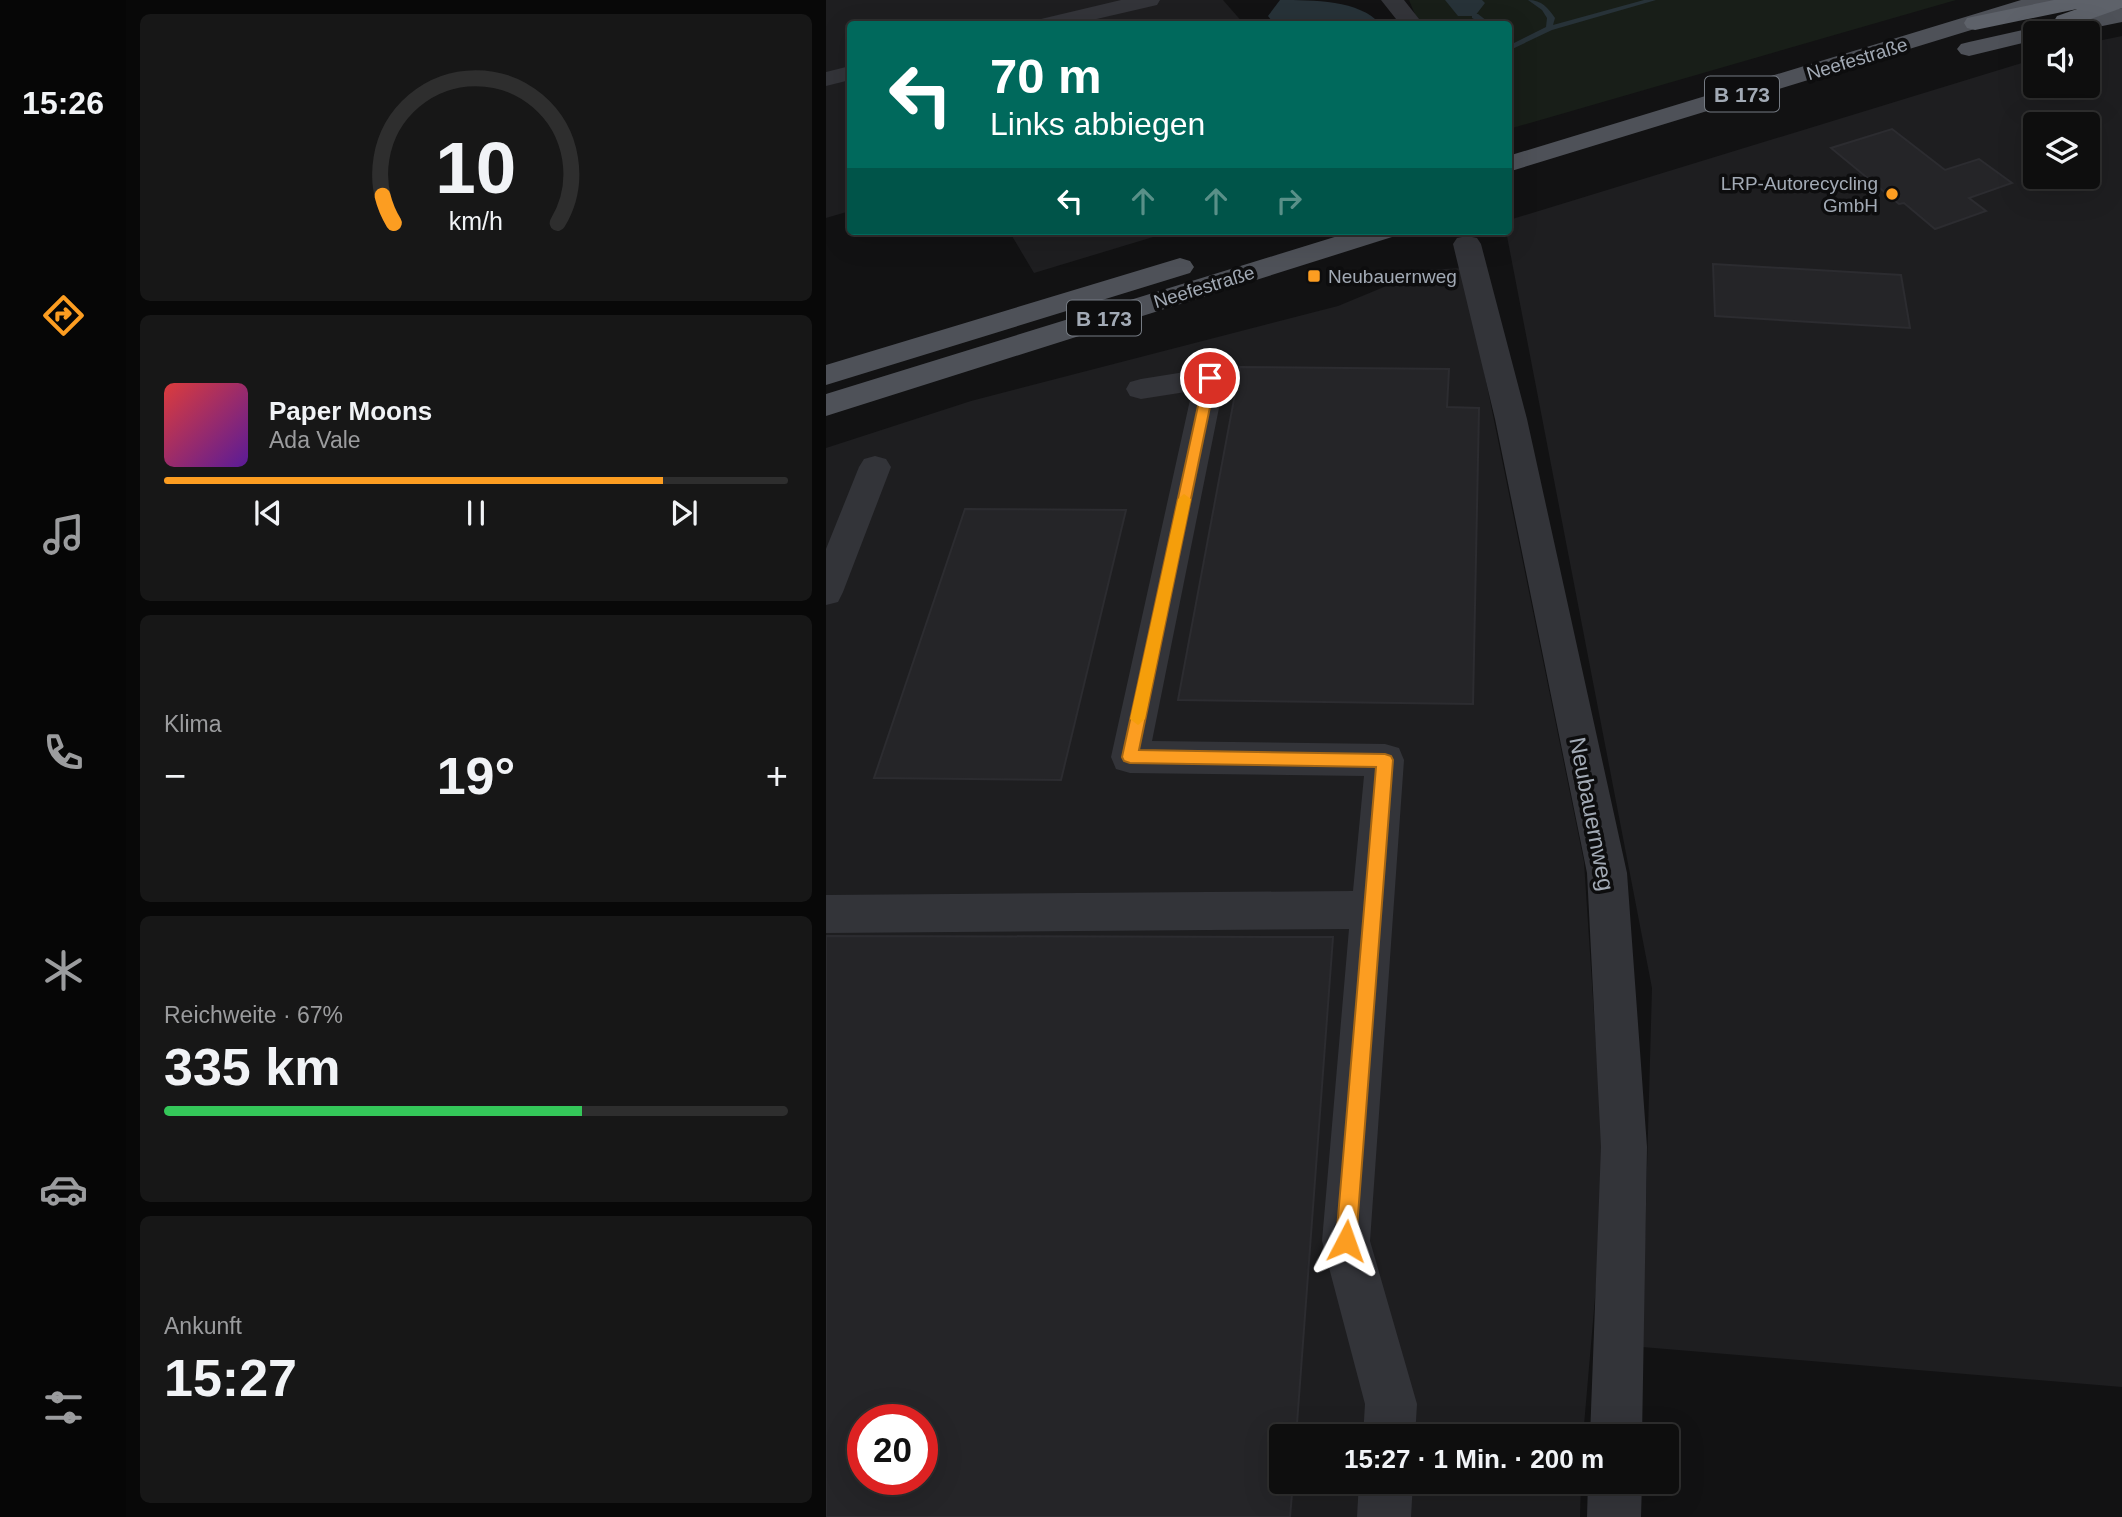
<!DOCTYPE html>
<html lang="de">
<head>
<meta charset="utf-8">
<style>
  body { margin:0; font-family:Arial,sans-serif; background:#171717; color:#f1f3f6; height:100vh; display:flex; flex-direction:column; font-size:26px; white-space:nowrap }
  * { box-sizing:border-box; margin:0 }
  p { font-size:23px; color:#9b9c9e }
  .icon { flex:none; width:38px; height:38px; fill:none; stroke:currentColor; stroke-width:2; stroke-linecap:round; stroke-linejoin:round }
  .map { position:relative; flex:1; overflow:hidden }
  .drawer { display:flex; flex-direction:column; gap:14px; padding:14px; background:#080808; width:700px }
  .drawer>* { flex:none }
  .guide { position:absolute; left:21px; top:21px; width:665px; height:214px; border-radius:7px; box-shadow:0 7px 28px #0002,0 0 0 2px #2e2e2e; background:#00695c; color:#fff; overflow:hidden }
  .buttons { position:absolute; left:1197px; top:21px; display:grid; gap:14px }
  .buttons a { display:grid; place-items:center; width:77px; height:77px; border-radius:7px; background:#0e0e0e; box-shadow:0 7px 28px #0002,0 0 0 2px #2e2e2e; font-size:35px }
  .speed { position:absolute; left:21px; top:1404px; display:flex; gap:14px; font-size:35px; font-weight:700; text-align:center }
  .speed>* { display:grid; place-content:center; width:91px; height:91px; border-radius:50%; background:#0e0e0e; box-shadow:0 7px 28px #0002,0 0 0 2px #2e2e2e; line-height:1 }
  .speed .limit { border:10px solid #d22; background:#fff; color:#111 }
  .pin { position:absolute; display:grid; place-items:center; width:60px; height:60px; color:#fff; margin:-30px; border:4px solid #fff; border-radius:50%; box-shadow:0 2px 7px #0007 }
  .me { position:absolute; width:77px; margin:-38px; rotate:4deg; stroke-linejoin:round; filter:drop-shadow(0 0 5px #0008) }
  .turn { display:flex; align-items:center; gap:24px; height:147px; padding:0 28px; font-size:32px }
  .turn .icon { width:91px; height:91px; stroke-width:2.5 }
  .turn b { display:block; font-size:49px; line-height:60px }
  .lanes { display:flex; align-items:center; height:66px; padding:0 28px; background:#0003; justify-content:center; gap:35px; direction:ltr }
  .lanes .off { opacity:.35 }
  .big { font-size:52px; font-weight:700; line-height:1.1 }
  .drawer .card { flex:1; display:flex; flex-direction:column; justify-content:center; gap:10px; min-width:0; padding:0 24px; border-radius:10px; background:#171717 }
  .drawer .dial { align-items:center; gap:0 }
  .dial svg { height:182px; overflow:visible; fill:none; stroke:#2e2e2e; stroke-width:7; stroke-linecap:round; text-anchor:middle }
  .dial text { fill:#f1f3f6; stroke:none }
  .song { display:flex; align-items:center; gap:21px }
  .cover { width:84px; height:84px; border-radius:10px; background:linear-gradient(135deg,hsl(0 70% 55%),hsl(270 70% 35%)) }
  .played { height:7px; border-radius:4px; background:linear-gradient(90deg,#fc9d21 80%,#2e2e2e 80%) }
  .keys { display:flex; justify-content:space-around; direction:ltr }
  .heat { display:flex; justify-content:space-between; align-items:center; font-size:38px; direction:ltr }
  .charge { height:10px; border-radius:5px; background:linear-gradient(90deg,#34c759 67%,#2e2e2e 0) }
  .trip { position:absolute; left:443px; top:1424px; width:410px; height:70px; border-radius:7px; background:#0e0e0e; box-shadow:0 7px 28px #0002,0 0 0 2px #2e2e2e; font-weight:700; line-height:70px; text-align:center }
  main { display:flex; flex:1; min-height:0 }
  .dock { display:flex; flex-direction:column; width:126px; justify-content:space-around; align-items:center; background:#060606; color:#9b9c9e }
  .dock .icon { width:49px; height:49px }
  .dock .on { color:#fc9d21 }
  .dock b { font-size:32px; color:#f1f3f6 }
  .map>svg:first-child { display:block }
  .built { fill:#1e1e20; fill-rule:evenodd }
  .green { fill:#181e18 }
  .water { fill:#273238 }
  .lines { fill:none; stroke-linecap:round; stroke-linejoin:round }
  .stream { fill:#273238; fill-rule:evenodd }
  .building { fill:#252528; stroke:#2c2c30; stroke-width:2; fill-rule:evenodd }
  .minor { fill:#333439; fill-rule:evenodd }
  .major { fill:#4e5158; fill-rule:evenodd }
  .highway { fill:#5e626a; fill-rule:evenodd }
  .route { fill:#fc9d21; stroke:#a46615; stroke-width:2 }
  .slow { fill:#f59e0b }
  .poi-dot { fill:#fc9d21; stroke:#0d0d0e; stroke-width:2.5 }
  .labels { text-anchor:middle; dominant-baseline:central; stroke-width:7; stroke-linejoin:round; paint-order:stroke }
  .far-street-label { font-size:19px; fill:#a2aab5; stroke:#0d0d0e }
  .far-poi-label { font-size:19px; fill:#a2aab5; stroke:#0d0d0e; text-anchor:end }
  .shield { fill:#0d0d0e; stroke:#757b83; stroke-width:2 }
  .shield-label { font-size:21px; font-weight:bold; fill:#a2aab5 }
  .street-label { font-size:23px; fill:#a2aab5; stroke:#0d0d0e }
</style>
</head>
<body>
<main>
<nav class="dock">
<b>15:26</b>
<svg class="icon on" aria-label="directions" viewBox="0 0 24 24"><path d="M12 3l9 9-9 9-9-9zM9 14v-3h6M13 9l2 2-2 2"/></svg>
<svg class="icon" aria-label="music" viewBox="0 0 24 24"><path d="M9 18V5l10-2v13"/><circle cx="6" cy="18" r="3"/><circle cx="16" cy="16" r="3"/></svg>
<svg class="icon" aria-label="phone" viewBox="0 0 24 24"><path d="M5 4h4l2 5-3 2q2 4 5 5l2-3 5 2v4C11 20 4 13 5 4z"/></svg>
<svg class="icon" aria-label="climate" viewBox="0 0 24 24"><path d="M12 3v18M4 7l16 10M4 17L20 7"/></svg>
<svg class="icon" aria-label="car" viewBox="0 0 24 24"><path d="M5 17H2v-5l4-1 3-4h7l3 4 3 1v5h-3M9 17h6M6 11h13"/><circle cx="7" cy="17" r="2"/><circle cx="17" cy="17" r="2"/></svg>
<svg class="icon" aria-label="filters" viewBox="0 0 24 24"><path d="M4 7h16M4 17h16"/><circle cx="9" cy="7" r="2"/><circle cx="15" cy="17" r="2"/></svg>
</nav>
<section class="drawer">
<div class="card dial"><svg viewBox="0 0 100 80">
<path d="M14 69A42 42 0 1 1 86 69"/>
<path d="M14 69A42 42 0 0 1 9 57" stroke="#fc9d21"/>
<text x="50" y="56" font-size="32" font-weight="700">10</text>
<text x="50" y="72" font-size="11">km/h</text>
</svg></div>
<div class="card">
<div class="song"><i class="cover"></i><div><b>Paper Moons</b><p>Ada Vale</p></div></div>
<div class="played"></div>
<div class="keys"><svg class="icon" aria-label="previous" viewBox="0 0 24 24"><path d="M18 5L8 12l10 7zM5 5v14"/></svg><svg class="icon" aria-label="pause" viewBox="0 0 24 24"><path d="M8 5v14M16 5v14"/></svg><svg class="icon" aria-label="next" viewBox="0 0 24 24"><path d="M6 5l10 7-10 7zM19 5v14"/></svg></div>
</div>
<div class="card"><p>Klima</p>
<div class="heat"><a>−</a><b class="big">19°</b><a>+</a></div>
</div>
<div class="card"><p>Reichweite · 67%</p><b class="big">335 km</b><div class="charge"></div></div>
<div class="card"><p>Ankunft</p><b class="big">15:27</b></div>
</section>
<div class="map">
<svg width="1296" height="1517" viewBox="0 0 1296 1517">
  <rect width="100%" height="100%" fill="#121213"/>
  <path class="built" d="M0 0H397L418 24H24V211L0 218Z
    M1296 36V1387L816 1347 826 988 680 231H682L683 220 1209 59V86H1262V43ZM1209 124H1262V177H1209Z
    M183 231H347L208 273Z
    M637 268 758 862 779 1182 757 1437H455V1482H755L754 1517H0V448L145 401 512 306 599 270ZM37 1419H96V1479H37Z"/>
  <path class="green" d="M583 0H1130L683 129 682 24H593Z"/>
  <path class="water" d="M454 0C487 0 534 0 554 24H448L442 16Z
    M619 0H656L659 3 649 16H632Z"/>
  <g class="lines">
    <path class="stream" d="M702 0C716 0 722 8 729 18L727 25 818 0H830L726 30 682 51V46L720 27 721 18 716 10Z
      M646 14H652L665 24H657L646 18Z"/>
  </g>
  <path class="building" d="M1066 129 1119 170 1153 159 1186 183 1143 198 1160 211 1109 229 1078 203 1073 204 1005 148Z
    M887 264 1075 275 1084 328 889 316Z
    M414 367 623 369 621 407 653 408 647 704 352 700Z
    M139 509 300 510 235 780 48 778Z
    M0 936 507 937 470 1437H455V1482H467L464 1517H0ZM37 1419H96V1479H37Z"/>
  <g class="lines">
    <path class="minor" d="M295 0H334L331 5 249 24H212L215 19Z
      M555 0H578L597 24H574Z
      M24 66V80L0 86V72Z
      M641 236 651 238 655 244 701 419 801 873 821 1147 816 1437H764L775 1147 761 873 669 419 627 244 631 238Z
      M384 368 395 371 399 378 326 741 559 744 573 748 578 760 544 1241 591 1404 589 1437H537L539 1404 496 1241 523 929 0 933V895L527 891 538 776 304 773 290 769 285 757 366 391 315 399 304 396 300 389 304 382 315 379Z
      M49 456 60 459 65 467 17 592 12 602 0 605V549L33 467 38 459Z
      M533 1482H587L585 1517H531Z
      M762 1482H816L815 1517H761Z"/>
    <path class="major" d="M1195 0H1230L1227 5 682 172V156Z
      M1296 8V22L1242 33H1209V40L1143 56 1135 54 1131 49 1135 44 1143 42Z
      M528 231H570L566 237 0 416V394Z
      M354 258 364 261 368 267 364 273 0 385V365Z"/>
    <path class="highway" d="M1228 0H1296V8L1239 28 1231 26 1228 21 1231 16 1251 9 1149 30 1141 28 1138 23 1141 18Z"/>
  </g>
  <path class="route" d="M384 374 390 378 313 750 559 754 565 756 567 760 530 1241 527 1248 520 1251 513 1248 510 1241 550 767 304 763 298 761 296 757 378 378Z"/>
  <path class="slow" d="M358 494 365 499 319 719 312 725 304 719 352 499Z"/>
  <g class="poi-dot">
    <circle cx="1066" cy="194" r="7"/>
    <rect x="481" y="269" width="14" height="14" rx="3.5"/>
  </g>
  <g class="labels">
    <g class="far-street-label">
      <text transform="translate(1031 59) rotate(-17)">Neefestraße</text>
      <text transform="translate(378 287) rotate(-17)">Neefestraße</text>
    </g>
    <g class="far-poi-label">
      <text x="1052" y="183">LRP-Autorecycling<tspan x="1052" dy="22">GmbH</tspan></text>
      <text x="502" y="276" text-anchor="start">Neubauernweg</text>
    </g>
    <g class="shield">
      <rect x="879" y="76.5" width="74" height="35" rx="5"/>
      <rect x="241" y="300.5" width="74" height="35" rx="5"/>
    </g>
    <g class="shield-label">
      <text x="916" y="94">B 173</text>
      <text x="278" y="318">B 173</text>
    </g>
    <g class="street-label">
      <text transform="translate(766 814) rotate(79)">Neubauernweg</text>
    </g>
  </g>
</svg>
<div class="buttons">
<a><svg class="icon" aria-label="sound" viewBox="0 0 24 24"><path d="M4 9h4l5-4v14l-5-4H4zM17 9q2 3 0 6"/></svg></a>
<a><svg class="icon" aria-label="layers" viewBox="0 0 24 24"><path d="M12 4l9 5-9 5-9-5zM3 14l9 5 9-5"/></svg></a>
</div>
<div class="speed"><div class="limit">20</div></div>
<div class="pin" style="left:384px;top:378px;background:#d93025"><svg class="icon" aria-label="arrive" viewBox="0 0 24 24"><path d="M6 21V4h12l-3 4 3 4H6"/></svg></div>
<svg class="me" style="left:520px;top:1241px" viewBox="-20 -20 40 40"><path d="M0-17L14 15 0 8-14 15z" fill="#fc9d21" stroke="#fff" stroke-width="4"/></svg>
<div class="trip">15:27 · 1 Min. · 200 m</div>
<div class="guide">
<div class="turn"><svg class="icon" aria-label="left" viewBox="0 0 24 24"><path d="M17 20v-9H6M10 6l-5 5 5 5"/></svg><div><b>70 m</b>Links abbiegen</div></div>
<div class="lanes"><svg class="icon" aria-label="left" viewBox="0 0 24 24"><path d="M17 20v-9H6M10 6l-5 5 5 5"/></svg><svg class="icon off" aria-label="ahead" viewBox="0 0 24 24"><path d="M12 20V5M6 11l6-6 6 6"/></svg><svg class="icon off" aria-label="ahead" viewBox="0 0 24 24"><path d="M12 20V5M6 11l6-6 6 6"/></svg><svg class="icon off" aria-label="right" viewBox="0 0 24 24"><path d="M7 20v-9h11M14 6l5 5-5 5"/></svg></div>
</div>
</div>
</main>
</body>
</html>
